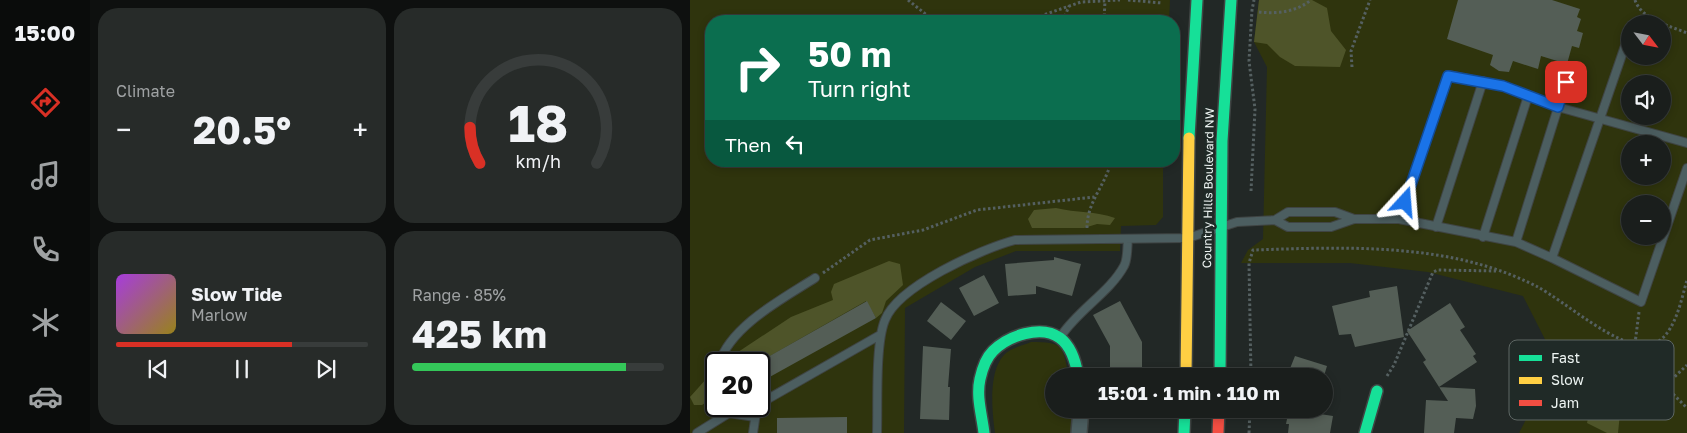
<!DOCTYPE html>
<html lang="en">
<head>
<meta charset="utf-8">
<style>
  body { margin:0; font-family:"Golos Text",sans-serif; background:#272b29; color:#f1f3f6; height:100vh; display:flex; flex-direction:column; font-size:19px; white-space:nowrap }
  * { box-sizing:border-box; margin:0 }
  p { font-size:16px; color:#9fa2a3 }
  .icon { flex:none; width:28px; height:28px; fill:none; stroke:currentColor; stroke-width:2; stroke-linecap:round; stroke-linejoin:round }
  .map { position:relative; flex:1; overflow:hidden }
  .drawer { display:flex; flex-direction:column; gap:8px; padding:8px; background:#0e100f; width:600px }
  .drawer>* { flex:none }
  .guide { position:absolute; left:15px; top:15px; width:475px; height:152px; border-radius:20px; box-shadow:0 2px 8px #0003,0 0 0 1px #383c3b; background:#0b6e4f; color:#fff; overflow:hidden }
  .needle { width:32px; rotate:122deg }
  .controls { position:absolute; left:931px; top:15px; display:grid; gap:10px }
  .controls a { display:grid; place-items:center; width:50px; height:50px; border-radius:50%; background:#1a1e1c; box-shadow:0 2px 8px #0003,0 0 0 1px #383c3b; font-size:25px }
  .speed { position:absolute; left:15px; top:352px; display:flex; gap:10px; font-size:25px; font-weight:700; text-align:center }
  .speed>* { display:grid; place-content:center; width:65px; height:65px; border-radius:50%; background:#1a1e1c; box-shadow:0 2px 8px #0003,0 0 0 1px #383c3b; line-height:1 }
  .speed .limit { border:2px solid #111; border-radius:8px; background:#fff; color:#111 }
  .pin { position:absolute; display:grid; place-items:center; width:42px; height:42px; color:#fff; margin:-21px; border-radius:10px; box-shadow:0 2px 8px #0006 }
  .me { position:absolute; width:55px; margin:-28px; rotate:19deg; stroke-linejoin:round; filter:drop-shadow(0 0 4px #0008) }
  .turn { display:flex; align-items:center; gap:18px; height:105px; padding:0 20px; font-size:22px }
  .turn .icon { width:65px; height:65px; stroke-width:2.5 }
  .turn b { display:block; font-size:35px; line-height:42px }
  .then { display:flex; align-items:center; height:48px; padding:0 20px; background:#0003; gap:10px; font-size:19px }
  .big { font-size:38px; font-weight:700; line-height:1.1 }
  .drawer .card { flex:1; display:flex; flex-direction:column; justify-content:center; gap:8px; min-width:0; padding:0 18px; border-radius:20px; background:#272b29 }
  .drawer .dial { align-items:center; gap:0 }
  .dial svg { height:130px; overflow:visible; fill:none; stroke:#383c3b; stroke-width:7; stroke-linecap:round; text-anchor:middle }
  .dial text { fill:#f1f3f6; stroke:none }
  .song { display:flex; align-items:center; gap:15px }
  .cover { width:60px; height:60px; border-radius:8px; background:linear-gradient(135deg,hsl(280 70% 55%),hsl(50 70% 35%)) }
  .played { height:5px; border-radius:2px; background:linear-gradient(90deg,#d93025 70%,#383c3b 70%) }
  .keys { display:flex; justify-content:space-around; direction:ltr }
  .heat { display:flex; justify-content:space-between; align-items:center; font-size:28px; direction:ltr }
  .charge { height:8px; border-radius:4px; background:linear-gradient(90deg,#34c759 85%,#383c3b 0) }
  .drawer .tiles { flex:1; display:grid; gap:8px; grid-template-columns:repeat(2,1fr) }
  .trip { position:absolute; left:355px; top:368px; width:288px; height:50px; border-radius:25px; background:#1a1e1c; box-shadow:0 2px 8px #0003,0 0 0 1px #383c3b; font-weight:700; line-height:50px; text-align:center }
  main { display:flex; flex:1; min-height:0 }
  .tab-bar { display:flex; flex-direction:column; width:90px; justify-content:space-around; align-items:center; background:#0a0c0b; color:#9fa2a3 }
  .tab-bar .icon { width:35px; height:35px }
  .tab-bar .selected { color:#d93025 }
  .tab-bar b { font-size:22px; color:#f1f3f6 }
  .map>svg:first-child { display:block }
  .green { fill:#2f340d; fill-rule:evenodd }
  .forest { fill:#4e5429 }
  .building { fill:#545e56 }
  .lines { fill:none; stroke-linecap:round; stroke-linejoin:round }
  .lane-casing { stroke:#3f4443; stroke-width:10 }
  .street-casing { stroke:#3f4443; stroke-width:18 }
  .fast-casing { stroke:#3f4443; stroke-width:14 }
  .slow-casing { stroke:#3f4443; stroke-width:14 }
  .jam-casing { stroke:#3f4443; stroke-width:14 }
  .path { stroke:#556061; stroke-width:3; stroke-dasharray:2.5 2.5; stroke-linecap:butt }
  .lane { stroke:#4c5e60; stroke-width:8 }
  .street { stroke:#4c5e60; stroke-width:15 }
  .fast { stroke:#16e098; stroke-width:11 }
  .slow { stroke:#ffcf43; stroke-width:11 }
  .jam { stroke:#f24e42; stroke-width:11 }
  .route-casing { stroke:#114b97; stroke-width:12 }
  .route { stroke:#1a73e8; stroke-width:9 }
  .labels { text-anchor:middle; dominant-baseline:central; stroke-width:5; stroke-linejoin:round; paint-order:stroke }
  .street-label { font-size:12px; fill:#edf4f2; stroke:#202a27 }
  .key { fill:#202a27; stroke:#5e6764; stroke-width:1 }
  .key-label { font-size:14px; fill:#edf4f2 }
</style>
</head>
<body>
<main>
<nav class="tab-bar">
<b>15:00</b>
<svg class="icon selected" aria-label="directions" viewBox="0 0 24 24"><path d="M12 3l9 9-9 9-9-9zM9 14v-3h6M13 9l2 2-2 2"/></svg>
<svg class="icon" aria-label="music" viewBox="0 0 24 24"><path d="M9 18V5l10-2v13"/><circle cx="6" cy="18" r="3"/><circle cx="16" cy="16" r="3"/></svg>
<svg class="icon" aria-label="phone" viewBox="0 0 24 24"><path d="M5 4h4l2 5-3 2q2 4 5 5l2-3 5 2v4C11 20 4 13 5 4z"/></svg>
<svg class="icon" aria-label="climate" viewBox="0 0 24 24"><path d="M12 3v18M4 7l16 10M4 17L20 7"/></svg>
<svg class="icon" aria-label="car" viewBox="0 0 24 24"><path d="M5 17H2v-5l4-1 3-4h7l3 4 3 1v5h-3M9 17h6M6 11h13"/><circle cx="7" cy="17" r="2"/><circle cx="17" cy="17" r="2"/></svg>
</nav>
<section class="drawer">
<div class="tiles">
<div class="card"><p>Climate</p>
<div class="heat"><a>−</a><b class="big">20.5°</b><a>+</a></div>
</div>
<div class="card dial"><svg viewBox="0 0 100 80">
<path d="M14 69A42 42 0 1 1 86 69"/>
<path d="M14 69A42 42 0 0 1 8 47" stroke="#d93025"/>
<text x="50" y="56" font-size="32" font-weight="700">18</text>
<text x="50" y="72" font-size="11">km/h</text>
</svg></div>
<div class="card">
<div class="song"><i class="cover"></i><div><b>Slow Tide</b><p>Marlow</p></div></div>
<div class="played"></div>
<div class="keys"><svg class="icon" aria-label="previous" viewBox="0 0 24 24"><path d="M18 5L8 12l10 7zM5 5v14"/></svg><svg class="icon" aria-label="pause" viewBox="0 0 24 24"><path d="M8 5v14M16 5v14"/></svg><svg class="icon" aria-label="next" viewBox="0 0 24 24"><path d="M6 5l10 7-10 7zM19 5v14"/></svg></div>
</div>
<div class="card"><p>Range · 85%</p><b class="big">425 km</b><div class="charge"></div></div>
</div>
</section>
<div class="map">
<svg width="997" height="433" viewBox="0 0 997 433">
  <rect width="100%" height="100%" fill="#222826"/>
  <path class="green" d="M0 0H480L479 21H21V161H473V217L466 225 431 226 430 251H326L285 267 215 308 214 433H0ZM26 364H69V406H26Z
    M569 0H997V433H829L866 361 833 296 738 272 660 263H551L558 250 573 239 577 67 564 42ZM940 24H972V56H940ZM940 84H972V116H940ZM940 144H972V176H940ZM940 204H972V236H940Z
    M341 342C374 342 372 345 379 376H364V409H383L382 433H305C302 412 297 364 319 351 325 347 334 345 341 342Z"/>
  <path class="forest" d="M569 0H622L637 8 641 31 656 50 650 67 605 66 590 57 577 44 564 42Z
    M366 208C386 213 406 211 425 218L420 225 407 224 394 228H342L338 219 344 210Z
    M199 261 210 264 213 285 196 301 192 313 186 318 176 301 66 364H30L101 317 143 300 141 292 144 284Z
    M26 368V396L12 405H4L0 397Z
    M923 392 932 394 928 433H917L897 423 899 414 912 416 913 407 907 403V398Z"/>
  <path class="building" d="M768 0H862L890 9 887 17 891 19 887 31 893 33 889 48 882 46 877 64 851 56 848 69 823 61 819 72 809 71 800 65 803 55 757 39Z
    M364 257 391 264 382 296 346 286V294L318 296 315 264 364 260Z
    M294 275 309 303 284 316 269 288Z
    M707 286 714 337 665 347 661 334 649 335 642 306 680 297 679 291Z
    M177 301 186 318 69 383V362Z
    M430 301 452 342V376H420V346L403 315Z
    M251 302 276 321 261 340 237 321Z
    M760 303 775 327 770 330 786 354 783 356 787 362 749 387 785 389 786 406 783 419 766 418 764 433H734L736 400 758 401 733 362 736 360 717 331Z
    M233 346 261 349 258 387H260L259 420 230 419Z
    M605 356 637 366 634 376H597Z
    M599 409H631L630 414 643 416 640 433H598L599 424H596Z
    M157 417V433H87V418Z"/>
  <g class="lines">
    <defs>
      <path id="lane" d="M709 219 758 75 813 86 868 107 997 143
        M585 220 598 227H641L664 219H709L826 242 862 258 951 302 997 168
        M746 227 793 81
        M793 237 838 96
        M826 242 876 82
        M862 258 935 46
        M371 336C388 310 420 292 434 266 438 259 437 247 438 239
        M29 364C40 326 94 298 125 278
        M26 373V383
        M69 404 190 335
        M36 406 39 413 65 417
        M7 433 39 413
        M63 433 67 406
        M187 433C188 404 185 344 195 320 208 286 291 249 325 240L498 238 547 222 585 220 598 212H645L664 219"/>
      <path id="street" d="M389 433 391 409"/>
      <path id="fast" d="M499 138 507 0
        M530 376 532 141 541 0
        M294 433C292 415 286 397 290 379 292 370 296 358 303 351 318 336 351 324 370 338 382 347 386 363 388 376
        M494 433 495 409
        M675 433 687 391"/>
      <path id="slow" d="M496 376 499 138"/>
      <path id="jam" d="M528 433 529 409"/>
    </defs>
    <use href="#lane" class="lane-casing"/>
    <use href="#street" class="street-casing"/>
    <use href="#fast" class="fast-casing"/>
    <use href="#slow" class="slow-casing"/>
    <use href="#jam" class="jam-casing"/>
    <path class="path" d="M218 0 238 16 253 21
      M438 0 472 3
      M945 0C951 19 980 26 997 33
      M569 12C587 14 606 12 621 0
      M336 21 391 2 430 0
      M373 21 379 6
      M414 21 415 1
      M662 67 661 51 680 0
      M561 191 565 109 559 61 562 10 564 0
      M397 228C397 201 416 185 421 161
      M133 273 180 240 233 230 287 210 404 197
      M949 312 942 367 951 375 980 391 997 408
      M561 376 559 263 563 250C658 247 759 242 846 286 875 301 927 349 958 345 984 342 991 300 997 280
      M697 376 704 365 743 272 748 270 806 271
      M974 387 997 365
      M559 433 560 409"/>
    <use href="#lane" class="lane"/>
    <use href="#street" class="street"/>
    <use href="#fast" class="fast"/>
    <use href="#slow" class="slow"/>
    <use href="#jam" class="jam"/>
  </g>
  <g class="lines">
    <defs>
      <path id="route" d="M715 202 758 76 813 86 868 107 876 82"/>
    </defs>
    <use href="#route" class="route-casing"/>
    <use href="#route" class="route"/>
  </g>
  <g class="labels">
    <g class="street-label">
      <text transform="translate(518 188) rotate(-89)">Country Hills Boulevard NW</text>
    </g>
  </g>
  <rect x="819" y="340" width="165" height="80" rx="8" class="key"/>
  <rect x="829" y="355" width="23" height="6" fill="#16e098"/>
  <rect x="829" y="377" width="23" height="7" fill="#ffcf43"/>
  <rect x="829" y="400" width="23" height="6" fill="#f24e42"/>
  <g class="key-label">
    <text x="861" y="363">Fast</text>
    <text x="861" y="385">Slow</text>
    <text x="861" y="408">Jam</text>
  </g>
</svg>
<div class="controls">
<a><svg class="needle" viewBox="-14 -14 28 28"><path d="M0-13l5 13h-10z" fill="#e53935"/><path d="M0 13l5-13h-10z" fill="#9fa2a3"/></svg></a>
<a><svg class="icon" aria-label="sound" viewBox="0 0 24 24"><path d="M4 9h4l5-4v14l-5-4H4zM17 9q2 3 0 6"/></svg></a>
<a>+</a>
<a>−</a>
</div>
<div class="speed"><div class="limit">20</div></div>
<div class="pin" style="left:876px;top:82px;background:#d93025"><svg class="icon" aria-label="arrive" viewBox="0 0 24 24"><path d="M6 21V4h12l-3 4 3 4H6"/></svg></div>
<svg class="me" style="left:715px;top:202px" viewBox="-20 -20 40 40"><path d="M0-17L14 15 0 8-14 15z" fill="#1a73e8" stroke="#fff" stroke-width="4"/></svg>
<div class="trip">15:01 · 1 min · 110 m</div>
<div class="guide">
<div class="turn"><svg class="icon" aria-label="right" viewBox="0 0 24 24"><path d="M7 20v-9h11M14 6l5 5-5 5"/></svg><div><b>50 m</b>Turn right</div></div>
<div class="then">Then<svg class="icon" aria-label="left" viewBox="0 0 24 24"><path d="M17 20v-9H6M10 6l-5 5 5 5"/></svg></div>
</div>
</div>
</main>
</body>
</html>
